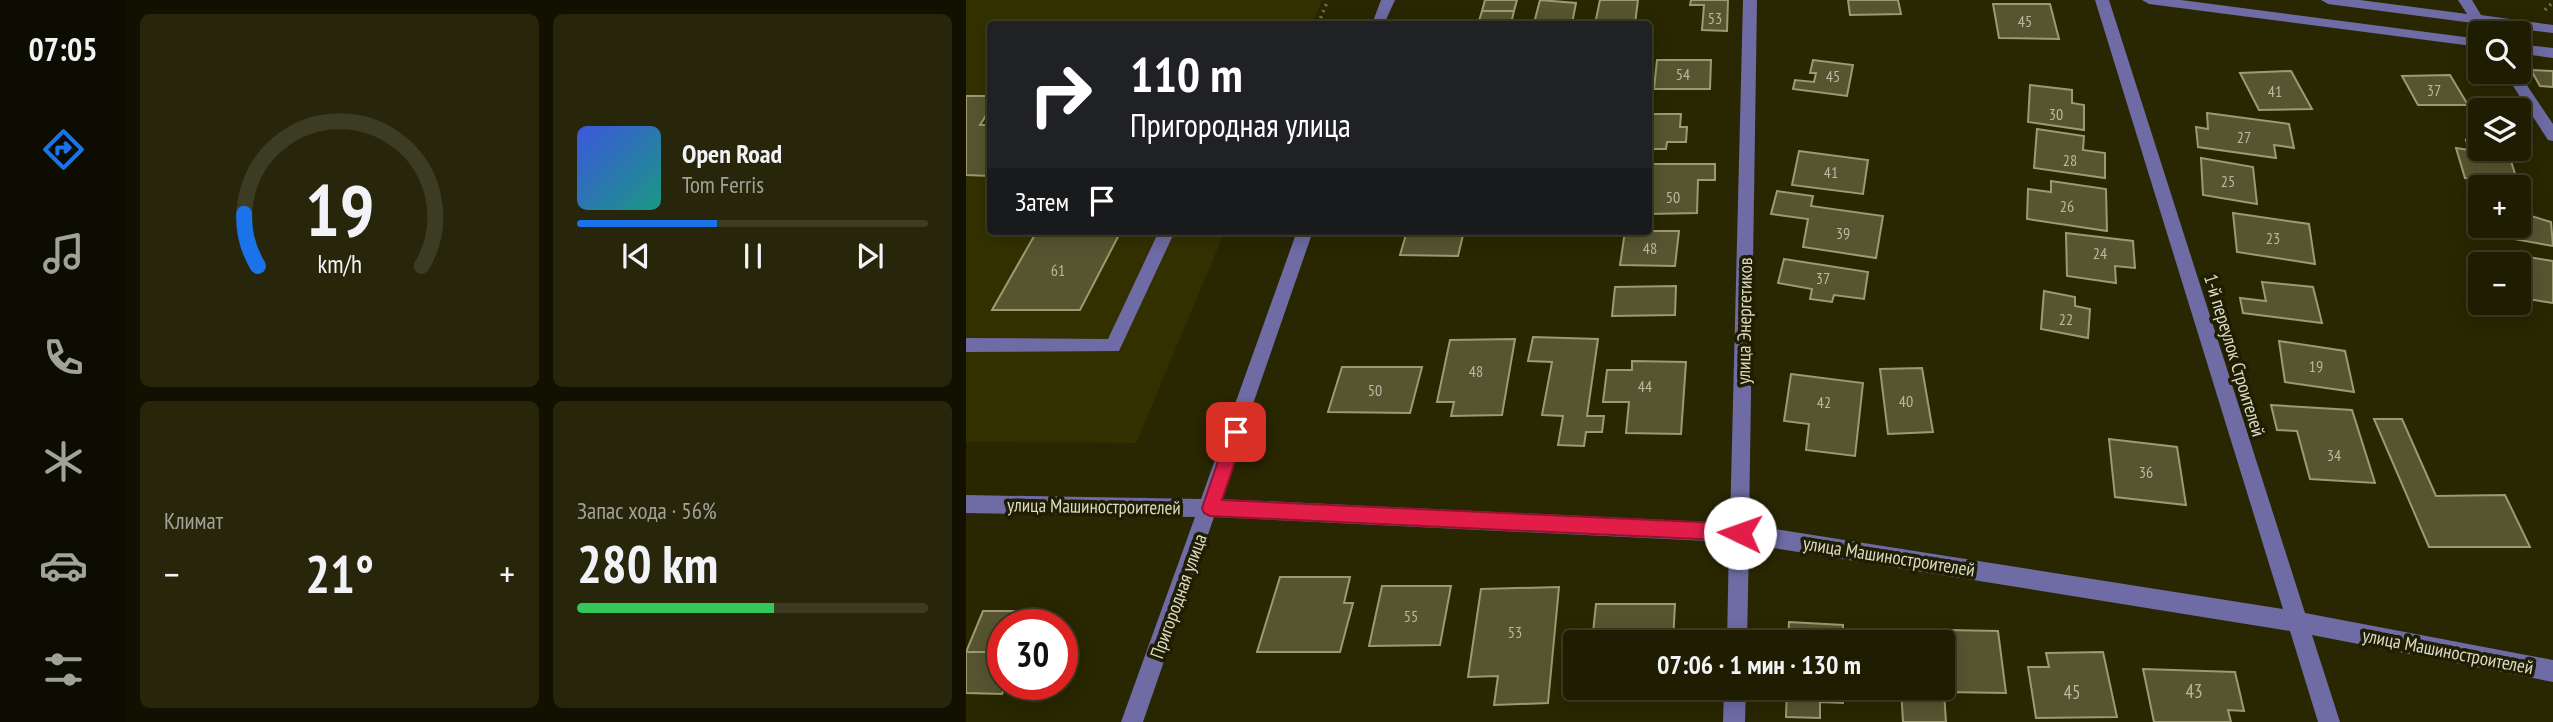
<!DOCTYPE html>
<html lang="ru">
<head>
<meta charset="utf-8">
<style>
  body { margin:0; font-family:"PT Sans Narrow",sans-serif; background:#27260b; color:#f1f3f6; height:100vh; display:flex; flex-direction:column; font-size:26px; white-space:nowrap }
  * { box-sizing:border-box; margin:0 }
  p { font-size:23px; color:#a1a299 }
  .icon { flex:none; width:38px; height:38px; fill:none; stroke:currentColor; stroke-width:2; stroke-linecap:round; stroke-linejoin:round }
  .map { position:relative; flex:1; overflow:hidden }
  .drawer { display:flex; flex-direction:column; gap:14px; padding:14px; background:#111001; width:840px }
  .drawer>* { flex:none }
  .hud { position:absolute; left:21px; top:21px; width:665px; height:214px; border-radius:7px; box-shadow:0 4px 18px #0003,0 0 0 2px #3c3b23; background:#202124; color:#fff; overflow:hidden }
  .buttons { position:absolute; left:1502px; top:21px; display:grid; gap:14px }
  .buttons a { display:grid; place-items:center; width:63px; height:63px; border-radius:7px; background:#1f1d01; box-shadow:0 4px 18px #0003,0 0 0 2px #3c3b23; font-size:35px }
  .speed { position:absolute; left:21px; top:609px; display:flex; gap:14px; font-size:35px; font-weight:700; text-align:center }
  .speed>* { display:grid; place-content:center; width:91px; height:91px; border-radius:50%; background:#1f1d01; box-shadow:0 4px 18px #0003,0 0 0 2px #3c3b23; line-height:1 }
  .speed .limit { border:10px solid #d22; background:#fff; color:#111 }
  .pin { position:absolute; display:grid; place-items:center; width:60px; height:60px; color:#fff; margin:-30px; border-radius:14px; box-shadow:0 4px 10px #0006 }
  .me { position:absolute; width:77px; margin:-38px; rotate:273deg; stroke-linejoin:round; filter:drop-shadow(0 0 5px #0008) }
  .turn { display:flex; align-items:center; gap:24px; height:147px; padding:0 28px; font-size:32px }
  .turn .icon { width:91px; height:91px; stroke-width:2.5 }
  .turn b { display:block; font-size:49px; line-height:60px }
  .then { display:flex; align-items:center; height:66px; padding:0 28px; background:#0003; gap:14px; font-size:26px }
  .big { font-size:52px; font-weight:700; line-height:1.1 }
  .drawer .tile { flex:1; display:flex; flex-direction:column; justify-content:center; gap:10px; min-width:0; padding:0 24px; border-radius:10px; background:#27260b }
  .drawer .dial { align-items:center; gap:0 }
  .dial svg { height:182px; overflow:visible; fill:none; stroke:#3c3b23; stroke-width:7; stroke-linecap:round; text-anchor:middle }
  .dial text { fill:#f1f3f6; stroke:none }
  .song { display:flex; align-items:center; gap:21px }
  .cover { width:84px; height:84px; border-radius:10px; background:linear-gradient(135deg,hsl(230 70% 55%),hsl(170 70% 35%)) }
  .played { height:7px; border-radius:4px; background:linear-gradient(90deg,#1a73e8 40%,#3c3b23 40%) }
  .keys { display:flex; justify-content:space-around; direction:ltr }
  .heat { display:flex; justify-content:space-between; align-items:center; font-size:38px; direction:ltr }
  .charge { height:10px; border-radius:5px; background:linear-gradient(90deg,#34c759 56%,#3c3b23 0) }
  .drawer .tiles { flex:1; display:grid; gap:14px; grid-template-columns:repeat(2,1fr) }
  .trip { position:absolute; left:597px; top:630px; width:392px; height:70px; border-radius:7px; background:#1f1d01; box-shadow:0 4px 18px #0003,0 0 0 2px #3c3b23; font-weight:700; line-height:70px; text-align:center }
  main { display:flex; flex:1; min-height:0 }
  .tabs { display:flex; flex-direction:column; width:126px; justify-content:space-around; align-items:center; background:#0c0c00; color:#a1a299 }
  .tabs .icon { width:49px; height:49px }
  .tabs .selected { color:#1a73e8 }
  .tabs b { font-size:32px; color:#f1f3f6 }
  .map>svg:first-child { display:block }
  .built { fill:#333000 }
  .building { fill:#575530; stroke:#9b9a72; stroke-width:2 }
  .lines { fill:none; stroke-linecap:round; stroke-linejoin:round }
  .path { stroke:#716f50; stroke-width:3.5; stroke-dasharray:2 4.5; stroke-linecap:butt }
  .minor { fill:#6e6ba5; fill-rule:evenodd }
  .route { fill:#e11d48; stroke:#92132f; stroke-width:2 }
  .labels { text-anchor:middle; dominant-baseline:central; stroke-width:7; stroke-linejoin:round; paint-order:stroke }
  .number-label { font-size:16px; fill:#b9b9a0 }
  .street-label { font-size:19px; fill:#dadac5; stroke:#1f1d02 }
  .near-number-label { font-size:19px; fill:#b9b9a0 }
</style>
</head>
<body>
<main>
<nav class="tabs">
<b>07:05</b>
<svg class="icon selected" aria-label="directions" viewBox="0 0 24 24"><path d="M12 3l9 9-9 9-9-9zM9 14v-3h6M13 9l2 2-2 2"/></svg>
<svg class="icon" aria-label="music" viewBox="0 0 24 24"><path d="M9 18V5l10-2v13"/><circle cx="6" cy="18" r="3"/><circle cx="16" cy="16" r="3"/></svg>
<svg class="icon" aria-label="phone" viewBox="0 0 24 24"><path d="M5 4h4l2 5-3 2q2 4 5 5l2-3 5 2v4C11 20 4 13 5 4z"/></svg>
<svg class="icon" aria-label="climate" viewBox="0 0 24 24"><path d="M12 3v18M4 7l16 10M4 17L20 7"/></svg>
<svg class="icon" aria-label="car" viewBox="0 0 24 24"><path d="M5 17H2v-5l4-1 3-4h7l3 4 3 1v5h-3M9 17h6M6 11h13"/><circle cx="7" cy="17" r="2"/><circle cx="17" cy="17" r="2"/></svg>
<svg class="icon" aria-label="filters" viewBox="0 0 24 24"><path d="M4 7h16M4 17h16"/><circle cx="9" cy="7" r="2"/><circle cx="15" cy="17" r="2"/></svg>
</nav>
<section class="drawer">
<div class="tiles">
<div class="tile dial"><svg viewBox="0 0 100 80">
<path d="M14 69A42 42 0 1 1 86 69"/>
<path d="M14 69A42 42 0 0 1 8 46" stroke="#1a73e8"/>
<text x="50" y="56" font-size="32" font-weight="700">19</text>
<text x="50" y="72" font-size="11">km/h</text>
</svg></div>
<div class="tile">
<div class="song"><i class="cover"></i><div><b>Open Road</b><p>Tom Ferris</p></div></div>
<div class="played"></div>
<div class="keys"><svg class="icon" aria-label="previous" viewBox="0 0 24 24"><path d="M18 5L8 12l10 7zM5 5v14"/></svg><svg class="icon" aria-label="pause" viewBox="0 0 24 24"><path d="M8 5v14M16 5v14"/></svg><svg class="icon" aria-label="next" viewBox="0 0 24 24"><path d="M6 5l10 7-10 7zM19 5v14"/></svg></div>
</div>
<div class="tile"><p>Климат</p>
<div class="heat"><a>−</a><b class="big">21°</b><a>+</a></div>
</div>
<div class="tile"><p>Запас хода · 56%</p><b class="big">280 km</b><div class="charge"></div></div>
</div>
</section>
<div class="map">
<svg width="1587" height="722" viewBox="0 0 1587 722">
  <rect width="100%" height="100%" fill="#292701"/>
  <path class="built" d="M0 0H356L346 24H24V231H259L170 443 0 442Z"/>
  <path class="building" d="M519 0H551L548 11H516Z
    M574 0 610 3 606 24 568 23Z
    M634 0H672L669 24H629Z
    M725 0H762L761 31 736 30 738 5H724Z
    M882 0H932L935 14 884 15Z
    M1027 4H1084L1093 39 1033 38Z
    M516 11H548L545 24H512Z
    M691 60H745L744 89H688Z
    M847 60 887 65 881 96 827 89 829 80 848 82 850 73H844Z
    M1565 70 1587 71V87L1574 86Z
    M1325 71 1346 109 1293 110 1274 73Z
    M1484 75 1502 105H1452L1436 76Z
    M1064 85 1106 90V103L1118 105V130L1062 122Z
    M0 96H24V109L14 125H24V176L0 175Z
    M1241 113 1323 124 1328 148 1308 145 1310 158 1232 147 1230 127 1242 129Z
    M682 114H715L714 127H721L720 142H701L700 149H682Z
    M1071 129 1118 136 1117 150 1139 153V178L1068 168Z
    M1500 140 1514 142V149H1522L1523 152 1543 155 1553 186 1499 178 1490 148 1503 150Z
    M833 151 902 160 897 194 826 185Z
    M1235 158 1287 167 1291 204 1237 195Z
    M682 164H749V180H732L731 213 682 214Z
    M1085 181 1140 189 1141 231 1061 219 1062 189 1085 192Z
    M811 191 847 196 845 206 917 216 910 258 837 247 842 219 805 214Z
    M1267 213 1343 224 1349 264 1271 252Z
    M1555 213 1585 222 1587 246 1542 238 1539 226H1552V219L1557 220Z
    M71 231H155L114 310H26Z
    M441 231H498L492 256 434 255Z
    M659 231H713L709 266 654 265Z
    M1100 233 1167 241 1169 268 1149 266 1150 283 1101 276Z
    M1549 255 1587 261V303L1562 299Z
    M818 259 902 272 898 299 868 295 866 302 844 299 846 289 812 283Z
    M1296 282 1347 287 1356 323 1277 313 1274 298 1300 301Z
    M710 286 709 315 646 316 649 287Z
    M1078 291 1109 297V306L1124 309 1122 338 1075 329Z
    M567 337 632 339 621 416H638L636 432H620L618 446 592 445 597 416 576 415 586 362 562 361Z
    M549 339 536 415 485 416 488 402H471L484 340Z
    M1313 341 1379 351 1388 392 1319 382Z
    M666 361 720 362 715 434 660 433 663 402H637L641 370H666Z
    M376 367H456L444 413 362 412Z
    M956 368 967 432 922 434 914 369Z
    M825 374 897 383 889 456 840 450 843 424 818 421Z
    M1305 405 1386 410 1409 483 1344 479 1331 431 1311 430Z
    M1408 419H1436L1470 496 1539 495 1564 547H1463Z
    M1143 439 1211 447 1220 505 1149 497Z
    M314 577H384L378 603H387L374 652H291Z
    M416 586H485L474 645 403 646Z
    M593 587 582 703 528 705 532 676 502 677 515 589Z
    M630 604H709L707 642H626Z
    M17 611H73L67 625H37V652H0Z
    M823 622 877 625V642H822Z
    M931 629 1032 631 1040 693 978 692 980 722H937L935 688H976V642H932Z
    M0 652H37V684H40L36 694 0 693Z
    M1137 652 1151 717 1070 718 1062 667H1083L1080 653Z
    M1177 669 1269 672 1278 711 1262 710 1265 722H1188Z
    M821 688H877V703L854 702V718L820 717Z"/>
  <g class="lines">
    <path class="path" d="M1579 10 1587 2
      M352 24 362 0"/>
    <path class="minor" d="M415 0H429L418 24H406Z
      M777 0H791L783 525 1317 609 1129 0H1143L1339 613 1587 660V682L1346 635 1374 722H1352L1324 631 783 544 781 642H761L763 542 248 517 177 722H155L229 517 0 513V495L235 499 331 231H347L254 499 764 523Z
      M1176 0H1215L1514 39V47L1183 4Z
      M1355 0H1394L1501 14 1492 0H1506L1515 15 1587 25V33L1520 25 1514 28 1507 23 1362 4Z
      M1552 44 1587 48V58L1552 53Z
      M1538 72H1552L1587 124V141L1582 140Z
      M193 231H209L153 351 0 352V338L142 339Z
      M758 688H780L779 722H757Z"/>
  </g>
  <path class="route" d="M270 425 279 432 256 500 774 524 780 527 783 533 780 539 774 541 244 516 238 513 236 508 262 432Z"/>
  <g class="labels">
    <g class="number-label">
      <text x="749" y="18">53</text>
      <text x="1059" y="21">45</text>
      <text x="717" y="74">54</text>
      <text x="867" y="76">45</text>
      <text x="1468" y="90">37</text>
      <text x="1309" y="91">41</text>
      <text x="1090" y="114">30</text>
      <text x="1278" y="137">27</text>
      <text x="1104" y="160">28</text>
      <text x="865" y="172">41</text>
      <text x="1262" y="181">25</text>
      <text x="707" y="197">50</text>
      <text x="1101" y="206">26</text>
      <text x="877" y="233">39</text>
      <text x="1307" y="238">23</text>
      <text x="684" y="248">48</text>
      <text x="1134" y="253">24</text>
      <text x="92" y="270">61</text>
      <text x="857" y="278">37</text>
      <text x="1100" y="319">22</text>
      <text x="1350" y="366">19</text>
      <text x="510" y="371">48</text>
      <text x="679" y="386">44</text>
      <text x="409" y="390">50</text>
      <text x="940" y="401">40</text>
      <text x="858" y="402">42</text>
      <text x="1368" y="455">34</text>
      <text x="1180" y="472">36</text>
      <text x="445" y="616">55</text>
      <text x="549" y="632">53</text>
    </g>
    <g class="street-label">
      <text transform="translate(778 321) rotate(-89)">улица Энергетиков</text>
      <text transform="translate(1269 355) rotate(73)">1-й переулок Строителей</text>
      <text transform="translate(128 506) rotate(1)">улица Машиностроителей</text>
      <text transform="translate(923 556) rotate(9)">улица Машиностроителей</text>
      <text transform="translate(212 596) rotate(-70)">Пригородная улица</text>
      <text transform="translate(1482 651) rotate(11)">улица Машиностроителей</text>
    </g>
    <g class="near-number-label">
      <text x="1228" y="691">43</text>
      <text x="1106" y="692">45</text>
    </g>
  </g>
</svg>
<div class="buttons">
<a><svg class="icon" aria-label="search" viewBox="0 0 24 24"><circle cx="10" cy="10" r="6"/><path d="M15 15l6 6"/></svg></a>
<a><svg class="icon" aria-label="layers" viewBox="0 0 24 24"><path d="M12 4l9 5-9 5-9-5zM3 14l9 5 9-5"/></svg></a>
<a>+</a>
<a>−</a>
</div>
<div class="speed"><div class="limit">30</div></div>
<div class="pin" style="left:270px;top:432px;background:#d93025"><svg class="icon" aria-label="arrive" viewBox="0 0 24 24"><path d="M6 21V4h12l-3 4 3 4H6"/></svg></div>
<svg class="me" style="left:774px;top:533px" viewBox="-20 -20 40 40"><circle r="19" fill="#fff"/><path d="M0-13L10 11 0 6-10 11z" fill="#e11d48"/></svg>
<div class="trip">07:06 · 1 мин · 130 m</div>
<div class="hud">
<div class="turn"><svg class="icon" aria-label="right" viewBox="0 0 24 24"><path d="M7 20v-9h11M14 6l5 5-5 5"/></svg><div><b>110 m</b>Пригородная улица</div></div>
<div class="then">Затем<svg class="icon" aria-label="arrive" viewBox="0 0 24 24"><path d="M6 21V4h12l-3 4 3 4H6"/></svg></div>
</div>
</div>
</main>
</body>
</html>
